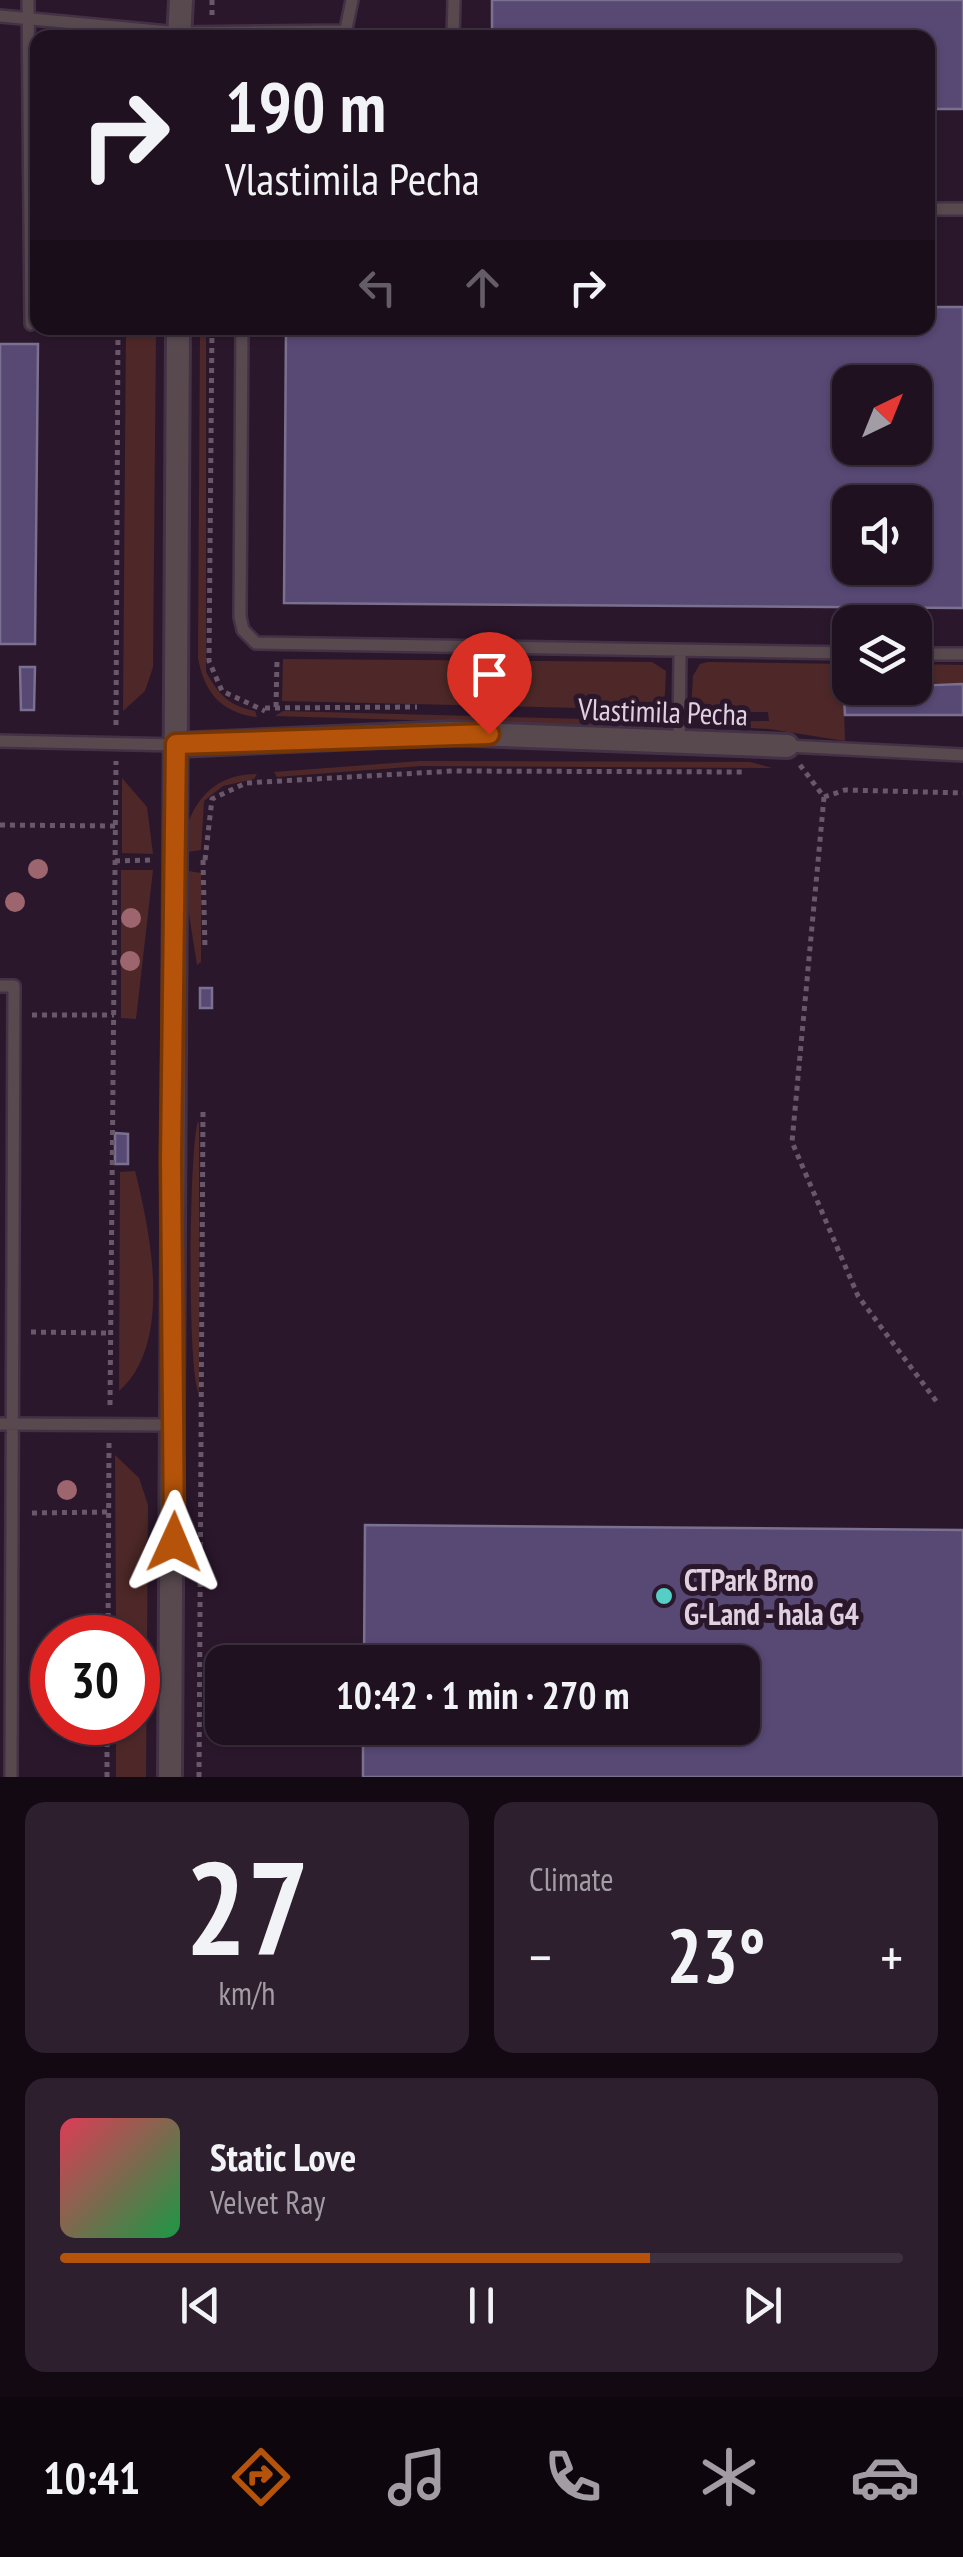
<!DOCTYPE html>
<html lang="en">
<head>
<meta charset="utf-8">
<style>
  body { margin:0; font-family:"PT Sans Narrow",sans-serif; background:#2d1f2e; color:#f1f3f6; height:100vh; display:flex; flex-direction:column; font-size:38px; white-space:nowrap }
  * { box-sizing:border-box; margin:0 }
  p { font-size:32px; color:#a29da5 }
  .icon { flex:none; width:55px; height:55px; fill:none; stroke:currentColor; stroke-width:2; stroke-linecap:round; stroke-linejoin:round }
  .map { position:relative; height:1777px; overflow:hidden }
  .sheet { display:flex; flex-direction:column; gap:25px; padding:25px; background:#120912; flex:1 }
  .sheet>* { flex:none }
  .guide { position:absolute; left:30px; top:30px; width:905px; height:305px; border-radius:20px; box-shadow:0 2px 8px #0004,0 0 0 2px #3d313f; background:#201121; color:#f1f3f6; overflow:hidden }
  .needle { width:65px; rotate:43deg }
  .buttons { position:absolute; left:832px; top:365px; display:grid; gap:20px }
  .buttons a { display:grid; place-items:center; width:100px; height:100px; border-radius:20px; background:#201121; box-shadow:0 2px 8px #0004,0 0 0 2px #3d313f; font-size:50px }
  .speed { position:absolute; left:30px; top:1615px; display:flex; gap:20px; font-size:50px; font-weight:700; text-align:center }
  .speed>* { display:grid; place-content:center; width:130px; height:130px; border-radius:50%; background:#201121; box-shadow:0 2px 8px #0004,0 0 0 2px #3d313f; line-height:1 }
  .speed .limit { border:15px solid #d22; background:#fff; color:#111 }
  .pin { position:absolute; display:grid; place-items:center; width:85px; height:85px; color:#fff; margin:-102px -42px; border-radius:50% 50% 50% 0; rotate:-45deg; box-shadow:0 0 10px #0007 }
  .pin .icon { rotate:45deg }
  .me { position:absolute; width:110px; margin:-55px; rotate:1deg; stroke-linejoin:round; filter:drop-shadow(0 0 8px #0008) }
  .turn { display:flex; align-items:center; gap:35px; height:210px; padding:0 30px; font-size:45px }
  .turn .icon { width:130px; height:130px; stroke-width:2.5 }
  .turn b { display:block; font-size:70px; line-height:85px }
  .lanes { display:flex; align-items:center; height:95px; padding:0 30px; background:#0003; justify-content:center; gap:50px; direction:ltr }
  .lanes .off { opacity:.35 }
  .big { font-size:75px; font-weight:700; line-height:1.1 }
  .sheet .widget { flex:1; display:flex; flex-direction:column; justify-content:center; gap:15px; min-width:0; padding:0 35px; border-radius:20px; background:#2d1f2e }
  .sheet .dial { align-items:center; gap:0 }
  .dial b { font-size:130px; line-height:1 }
  .song { display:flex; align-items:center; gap:30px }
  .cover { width:120px; height:120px; border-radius:15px; background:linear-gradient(135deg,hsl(350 70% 55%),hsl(140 70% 35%)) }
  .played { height:10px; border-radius:5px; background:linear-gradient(90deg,#b45309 70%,#3d313f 70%) }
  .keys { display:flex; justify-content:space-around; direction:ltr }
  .heat { display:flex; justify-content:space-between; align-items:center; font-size:55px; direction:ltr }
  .sheet .tiles { flex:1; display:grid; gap:25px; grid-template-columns:1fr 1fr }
  .widget:last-child { grid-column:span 2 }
  .trip { position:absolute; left:205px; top:1645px; width:555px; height:100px; border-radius:20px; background:#201121; box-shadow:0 2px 8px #0004,0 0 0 2px #3d313f; font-weight:700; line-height:100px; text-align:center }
  .tabs { display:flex; height:160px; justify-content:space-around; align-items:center; background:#0d070d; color:#a29da5 }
  .tabs .icon { width:70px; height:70px }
  .tabs .selected { color:#b45309 }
  .tabs b { font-size:45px; color:#f1f3f6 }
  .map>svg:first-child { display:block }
  .green { fill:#4e2828 }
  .building { fill:#574874; stroke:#7a7090; stroke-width:2.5; fill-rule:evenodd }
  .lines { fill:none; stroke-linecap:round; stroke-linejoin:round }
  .lane-casing { stroke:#443145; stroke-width:16 }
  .street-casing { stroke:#443145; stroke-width:28 }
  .path { stroke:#69576a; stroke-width:5; stroke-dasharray:5 5; stroke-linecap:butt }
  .lane { stroke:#58494f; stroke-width:11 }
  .street { stroke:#58494f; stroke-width:22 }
  .tree { fill:#9d656d }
  .route-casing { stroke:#753606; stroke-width:25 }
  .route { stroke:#b45309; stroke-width:18 }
  .poi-dot { fill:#55cec5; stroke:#2b172c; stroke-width:4 }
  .labels { text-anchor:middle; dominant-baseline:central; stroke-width:10; stroke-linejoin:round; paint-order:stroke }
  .street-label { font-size:30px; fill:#dfd1df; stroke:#2b172c }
  .poi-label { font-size:30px; font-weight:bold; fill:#dfd1df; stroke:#2b172c; text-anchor:start }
</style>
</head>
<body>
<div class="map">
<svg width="963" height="1777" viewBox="0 0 963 1777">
  <rect width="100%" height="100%" fill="#2b172c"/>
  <path class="green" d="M126 328H156L153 667 145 691 123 711Z
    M200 328H206V672C219 695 229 706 255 711L257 717C221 713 204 692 198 658Z
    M283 659 652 662 666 671 664 710 282 701Z
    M708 662 850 664V681H843L845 741 769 729 699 725 696 722 769 721 768 712H691L693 676 700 664Z
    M915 664 963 665V684L915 682Z
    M283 711 660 721 645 727 275 716Z
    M420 761 750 762 772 768 421 766 277 777 274 772Z
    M257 774 254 779 223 786 204 801 201 850 181 853C187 810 207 774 257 774Z
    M122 778 147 807 153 854 122 853Z
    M121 870H153L136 1019 121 1018Z
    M182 870 201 873V962L197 965Z
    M198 1121 199 1124V1394C187 1372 189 1149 198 1121Z
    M135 1171C151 1234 173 1344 119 1391L120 1172Z
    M115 1455 139 1478 148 1505 146 1777H116V1723L138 1722V1638L116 1637Z"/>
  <path class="building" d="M492 0H963V109H928V38H492Z
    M928 307H963V608L284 603 286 328H928ZM850 382H915V448H850ZM850 502H915V568H850Z
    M0 344H38L35 644H0Z
    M20 667H35L34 710H21Z
    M843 681H850V688L963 684V715H845Z
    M200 988H212V1008H200Z
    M115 1133 128 1134V1164H115Z
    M365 1525 963 1530V1777H363V1728H742V1662H364Z"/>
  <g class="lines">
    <defs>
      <path id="lane" d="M28 0 31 324
        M0 16 179 33 344 31
        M345 34 352 0
        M453 38 454 0
        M928 209H963
        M242 328 240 617 243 630 256 643 850 653
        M915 654H963
        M0 741 176 745
        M679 742 680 651
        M787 746 963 755
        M0 986H14L11 1777
        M0 1424 175 1425"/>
      <path id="street" d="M179 38 181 0
        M176 745 451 733 787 746
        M170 1777 178 328"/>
    </defs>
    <use href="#lane" class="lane-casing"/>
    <use href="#street" class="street-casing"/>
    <path class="path" d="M212 15V0
      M212 328 209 661 222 691 265 711
      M276 707 277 660
      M265 708 417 707
      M116 725 118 328
      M800 765 824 797 792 1142 858 1296 939 1405
      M824 797 845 790 963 793
      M0 825 115 826
      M203 860 205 949
      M205 860 212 799 246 783 453 771 743 772
      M115 861 152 860
      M32 1015H114
      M31 1332 110 1333
      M110 1405 116 761
      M32 1513 109 1512
      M108 1638 109 1441
      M107 1777V1722
      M199 1777 203 1108"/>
    <use href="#lane" class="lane"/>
    <use href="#street" class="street"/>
  </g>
  <g class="tree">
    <circle cx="38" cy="869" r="10"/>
    <circle cx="15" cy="902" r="10"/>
    <circle cx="131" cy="918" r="10"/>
    <circle cx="130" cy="961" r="10"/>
    <circle cx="67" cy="1490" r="10"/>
  </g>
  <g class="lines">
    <defs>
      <path id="route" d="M174 1542 171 1159 176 744 489 734"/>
    </defs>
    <use href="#route" class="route-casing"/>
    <use href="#route" class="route"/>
  </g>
  <circle class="poi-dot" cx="664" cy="1596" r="10"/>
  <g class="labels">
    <g class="street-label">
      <text transform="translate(663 711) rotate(2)">Vlastimila Pecha</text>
    </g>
    <g class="poi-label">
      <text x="684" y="1579">CTPark Brno<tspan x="684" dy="34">G-Land - hala G4</tspan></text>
    </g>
  </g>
</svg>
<div class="buttons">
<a><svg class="needle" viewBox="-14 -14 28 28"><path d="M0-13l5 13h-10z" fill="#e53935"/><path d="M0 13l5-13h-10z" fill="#a29da5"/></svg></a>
<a><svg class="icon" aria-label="sound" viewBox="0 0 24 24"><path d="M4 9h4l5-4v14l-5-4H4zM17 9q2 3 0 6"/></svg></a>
<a><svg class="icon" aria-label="layers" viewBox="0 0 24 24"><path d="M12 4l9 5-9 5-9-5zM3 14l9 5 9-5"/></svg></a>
</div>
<div class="speed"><div class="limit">30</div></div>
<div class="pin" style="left:489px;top:734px;background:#d93025"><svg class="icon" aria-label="arrive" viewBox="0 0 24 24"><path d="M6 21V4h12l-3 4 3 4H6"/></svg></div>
<svg class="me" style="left:174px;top:1542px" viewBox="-20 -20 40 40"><path d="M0-17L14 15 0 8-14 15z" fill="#b45309" stroke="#fff" stroke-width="4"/></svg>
<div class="trip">10:42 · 1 min · 270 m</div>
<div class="guide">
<div class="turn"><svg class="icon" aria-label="right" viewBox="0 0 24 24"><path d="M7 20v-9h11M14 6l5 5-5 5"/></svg><div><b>190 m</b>Vlastimila Pecha</div></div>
<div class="lanes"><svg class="icon off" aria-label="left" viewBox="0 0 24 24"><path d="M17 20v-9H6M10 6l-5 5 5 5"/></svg><svg class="icon off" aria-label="ahead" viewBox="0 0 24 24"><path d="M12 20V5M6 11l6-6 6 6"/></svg><svg class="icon" aria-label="right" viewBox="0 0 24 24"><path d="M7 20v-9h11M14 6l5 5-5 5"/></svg></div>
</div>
</div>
<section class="sheet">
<div class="tiles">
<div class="widget dial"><b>27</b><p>km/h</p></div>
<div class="widget"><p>Climate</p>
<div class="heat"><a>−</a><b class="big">23°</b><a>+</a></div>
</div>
<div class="widget">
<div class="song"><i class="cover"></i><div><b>Static Love</b><p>Velvet Ray</p></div></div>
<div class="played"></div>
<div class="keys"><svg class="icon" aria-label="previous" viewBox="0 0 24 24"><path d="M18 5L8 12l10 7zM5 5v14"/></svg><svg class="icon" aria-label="pause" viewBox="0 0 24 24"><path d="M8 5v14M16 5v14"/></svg><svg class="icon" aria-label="next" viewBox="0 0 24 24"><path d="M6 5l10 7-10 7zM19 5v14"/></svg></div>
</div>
</div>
</section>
<nav class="tabs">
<b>10:41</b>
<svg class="icon selected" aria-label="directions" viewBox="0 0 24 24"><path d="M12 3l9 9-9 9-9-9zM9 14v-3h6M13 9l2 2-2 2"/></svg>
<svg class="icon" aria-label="music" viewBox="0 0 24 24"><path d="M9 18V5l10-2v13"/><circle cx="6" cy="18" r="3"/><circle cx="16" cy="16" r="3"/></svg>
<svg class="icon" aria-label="phone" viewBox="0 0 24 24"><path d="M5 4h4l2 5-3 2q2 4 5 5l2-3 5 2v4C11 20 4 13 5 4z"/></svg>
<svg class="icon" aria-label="climate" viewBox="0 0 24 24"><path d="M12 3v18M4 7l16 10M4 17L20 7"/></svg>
<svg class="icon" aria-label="car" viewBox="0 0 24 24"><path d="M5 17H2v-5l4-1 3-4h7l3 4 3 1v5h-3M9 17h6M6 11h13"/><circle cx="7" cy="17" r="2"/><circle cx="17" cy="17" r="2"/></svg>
</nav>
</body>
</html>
